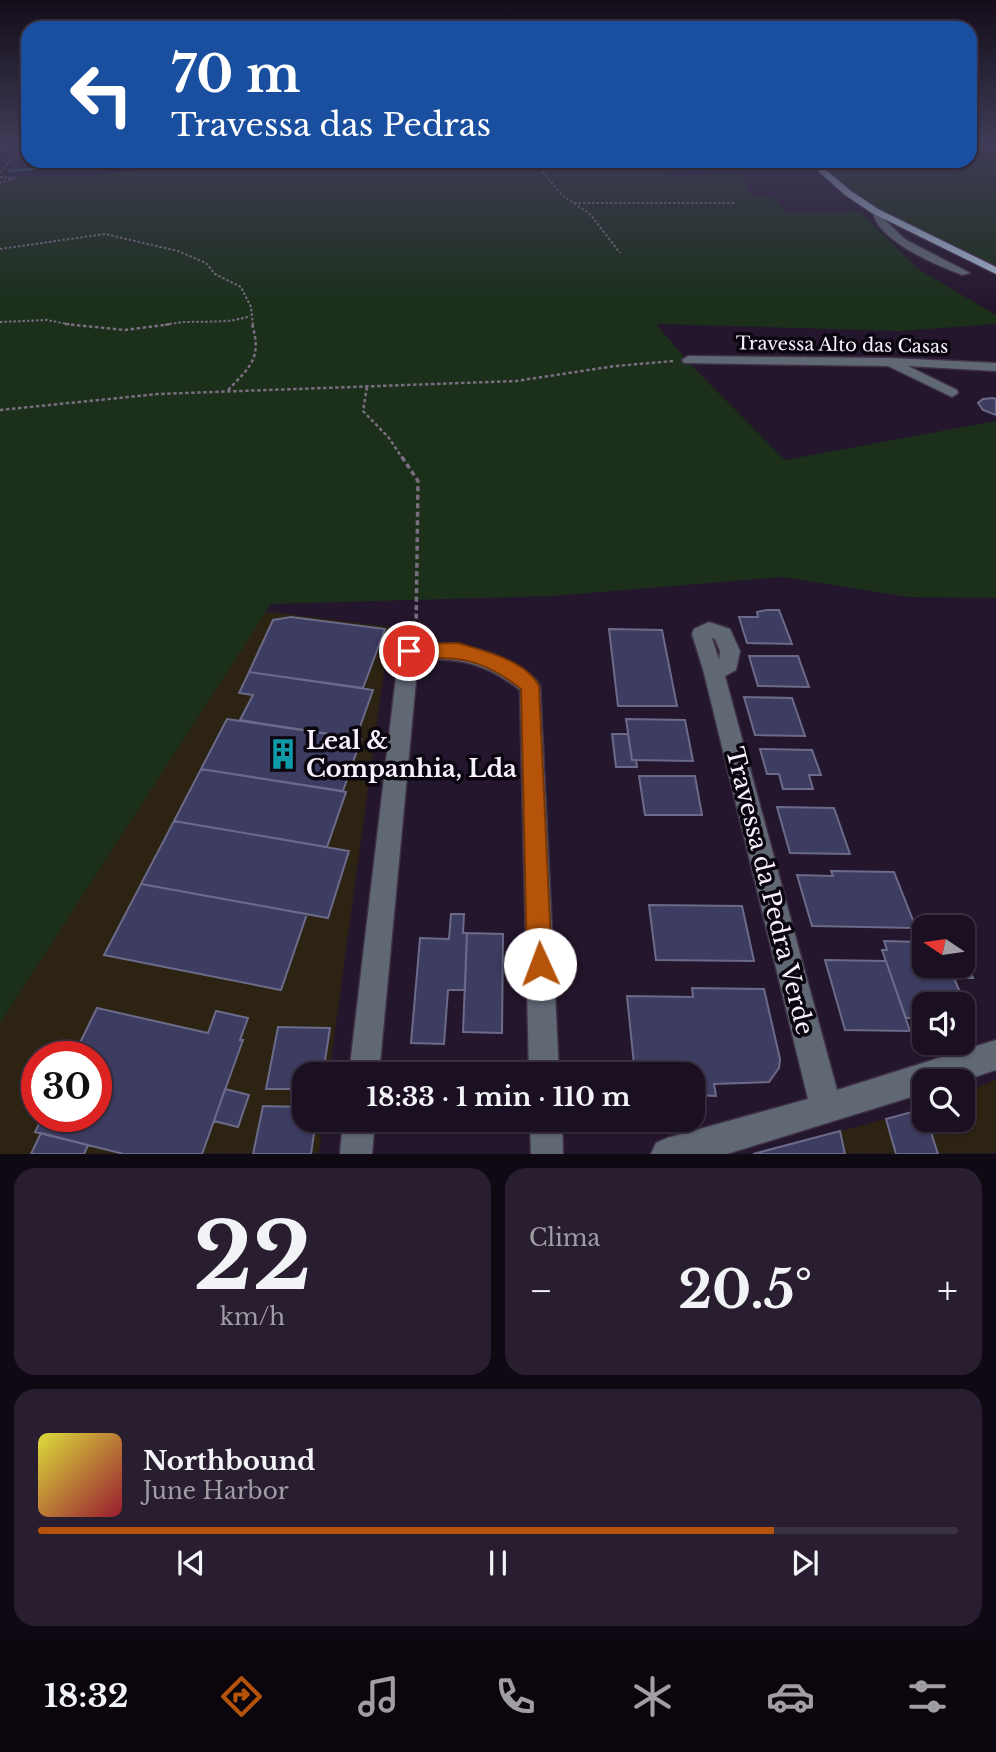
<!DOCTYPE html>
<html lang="pt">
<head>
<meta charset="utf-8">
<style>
  body { margin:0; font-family:"Libre Baskerville",serif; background:#281e2f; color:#f1f3f6; height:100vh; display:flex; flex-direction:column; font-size:26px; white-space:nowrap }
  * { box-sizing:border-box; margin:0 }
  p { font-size:23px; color:#a09da5 }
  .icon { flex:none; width:38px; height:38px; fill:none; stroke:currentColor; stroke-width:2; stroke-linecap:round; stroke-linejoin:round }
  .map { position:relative; height:1154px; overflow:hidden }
  .panel { display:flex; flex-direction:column; gap:14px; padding:14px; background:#0f0913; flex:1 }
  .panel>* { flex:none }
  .guide { position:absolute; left:21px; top:21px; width:956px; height:147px; border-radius:21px; box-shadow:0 2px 5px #0004,0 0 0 2px #393040; background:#1a4fa0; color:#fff; overflow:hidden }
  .needle { width:46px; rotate:283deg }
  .tools { position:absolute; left:912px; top:915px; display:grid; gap:14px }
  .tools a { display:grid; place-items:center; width:63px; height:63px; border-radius:14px; background:#1b1022; box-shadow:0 2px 5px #0004,0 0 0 2px #393040; font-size:35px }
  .speed { position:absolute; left:21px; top:1041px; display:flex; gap:14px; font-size:35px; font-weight:700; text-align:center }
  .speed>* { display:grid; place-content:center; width:91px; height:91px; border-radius:50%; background:#1b1022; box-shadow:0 2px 5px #0004,0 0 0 2px #393040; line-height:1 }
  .speed .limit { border:10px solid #d22; background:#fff; color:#111 }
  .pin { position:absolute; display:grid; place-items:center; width:60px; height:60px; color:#fff; margin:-30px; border:4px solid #fff; border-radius:50%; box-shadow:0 2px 7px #0007 }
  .me { position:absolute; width:77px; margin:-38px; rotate:358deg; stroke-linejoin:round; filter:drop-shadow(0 0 5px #0008) }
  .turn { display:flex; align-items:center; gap:24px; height:147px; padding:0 35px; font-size:32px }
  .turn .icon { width:91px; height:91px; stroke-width:2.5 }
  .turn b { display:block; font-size:49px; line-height:60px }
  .big { font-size:52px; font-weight:700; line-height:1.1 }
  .panel .card { flex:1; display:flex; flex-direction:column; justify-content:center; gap:10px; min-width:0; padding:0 24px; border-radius:21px; background:#281e2f }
  .panel .dial { align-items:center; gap:0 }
  .dial b { font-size:91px; line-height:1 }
  .song { display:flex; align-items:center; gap:21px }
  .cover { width:84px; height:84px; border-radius:10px; background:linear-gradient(135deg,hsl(60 70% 55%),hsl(350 70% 35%)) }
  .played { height:7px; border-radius:4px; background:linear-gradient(90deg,#b45309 80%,#393040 80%) }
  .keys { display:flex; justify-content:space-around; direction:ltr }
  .heat { display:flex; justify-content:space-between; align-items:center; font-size:38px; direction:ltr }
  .panel .tiles { flex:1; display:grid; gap:14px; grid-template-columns:1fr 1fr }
  .card:last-child { grid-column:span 2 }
  .trip { position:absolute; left:292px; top:1062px; width:413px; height:70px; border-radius:21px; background:#1b1022; box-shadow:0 2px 5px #0004,0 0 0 2px #393040; font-weight:700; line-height:70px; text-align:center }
  .dock { display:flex; height:112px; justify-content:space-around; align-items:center; background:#0b060e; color:#a09da5 }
  .dock .icon { width:49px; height:49px }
  .dock .active { color:#b45309 }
  .dock b { font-size:32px; color:#f1f3f6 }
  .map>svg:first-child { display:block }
  .industrial { fill:#2c2313; fill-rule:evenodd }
  .green { fill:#1b2f1a }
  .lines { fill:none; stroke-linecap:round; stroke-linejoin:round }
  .stream { stroke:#326c75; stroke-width:2.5 }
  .building { fill:#3d3c61; stroke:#6b6b89; stroke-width:2 }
  .minor-casing { stroke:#3e3046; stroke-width:3 }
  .major-casing { stroke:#3e3046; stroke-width:3 }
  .path-far2 { stroke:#796d80; stroke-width:2; stroke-dasharray:2.5 2; stroke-linecap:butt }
  .path-far1 { stroke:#796d80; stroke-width:2.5; stroke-dasharray:3.5 2.5; stroke-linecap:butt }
  .path { stroke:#796d80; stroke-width:3.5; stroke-dasharray:5 3.5; stroke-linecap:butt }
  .minor { fill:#606874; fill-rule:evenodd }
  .major { fill:#a4b5cd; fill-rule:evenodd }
  .route { fill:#b45309; stroke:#753606; stroke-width:2 }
  .labels { text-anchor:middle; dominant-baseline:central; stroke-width:7; stroke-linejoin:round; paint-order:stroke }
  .far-street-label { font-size:18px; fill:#f9f2fe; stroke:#0a050e }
  .near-poi-label { font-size:24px; font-weight:bold; fill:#f9f2fe; stroke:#0a050e; text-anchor:start }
  .near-street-label { font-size:24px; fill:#f9f2fe; stroke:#0a050e }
</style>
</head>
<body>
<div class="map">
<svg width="996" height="1154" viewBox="0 0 996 1154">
  <rect width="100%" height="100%" fill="#24162d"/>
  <path class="industrial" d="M271 612 390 627 329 1074H304V1120H323L319 1153 0 1154V654ZM37 1057H96V1116H37Z
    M996 1079V1153L753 1154 924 1109V1120H962L963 1095Z"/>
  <path class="green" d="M970 143H996V266L877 208 853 192 817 161H970Z
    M199 161H662L668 176 740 175 751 197H772L787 213 860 212 918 269 996 315V324L901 331 656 324 691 365 785 460 996 421V598L909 597 783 577 552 596 271 604 0 1023V184L25 176H92Z"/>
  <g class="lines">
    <path class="stream" d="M10 171 121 161"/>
  </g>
  <path class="building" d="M993 398 996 399V415L983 410 978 403 983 399Z
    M767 610H779L792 644 747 643 739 617H758L757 612Z
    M291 617 385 629 363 688 249 672 273 620Z
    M609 629 662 630 677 706H618Z
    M749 656H798L809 687 758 686Z
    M249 672 373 690 356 738 240 720 253 695 239 693Z
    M744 697 792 698 805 736 755 735Z
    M227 719 361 739 343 791 201 769Z
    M626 719 685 720 693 761 632 760Z
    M612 734H628L632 760H636L637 767H616Z
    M760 749 812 750 821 775H809L813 789H783L779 774H767Z
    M201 769 346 792 327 847 174 821Z
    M639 776H695L702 815H645Z
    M777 807 834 808 850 854 790 853Z
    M174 821 349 851 328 918 141 884Z
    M831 871 894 872 916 928 812 926 797 875 833 876Z
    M141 884 307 914 281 990 104 955Z
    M649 905 742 906 754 961 656 960Z
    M451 914H464L463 933H467L465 990H448L444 1044 411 1043 420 938 449 939Z
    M467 933 503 934 502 1033 463 1032Z
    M884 941 924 942V966H962V953L973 978H954L971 1019H962V1004H924V1018H906L882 950H887Z
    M825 960 886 961 910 1031 845 1030Z
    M692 988 764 989 780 1059 779 1068 769 1082 714 1084 716 1096 693 1095V1074H635L627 996 693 997Z
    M97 1008 208 1033 216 1011 248 1018 240 1040H243L202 1154H124L35 1132 43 1116H96V1057H73Z
    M278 1027 330 1028 323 1074H304V1089H266Z
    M225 1089 249 1095 238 1127 214 1121Z
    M263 1106 304 1107V1120H316L311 1154H253Z
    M923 1109 924 1120H927L938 1154H896L886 1119Z
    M840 1131 845 1154H753Z
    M41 1133 88 1145 84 1154H31Z"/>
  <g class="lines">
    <defs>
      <path id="minor" d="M872 209H878L886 221 906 240 970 273 962 275C935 264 876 241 872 209Z
        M688 356 890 358 996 363V371L908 366 957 390 958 393 952 397 888 366 684 363 682 360Z
        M709 622 730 629 740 651 736 670 725 676 837 1090 996 1040V1070L959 1082H924V1093L727 1154H651L656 1143 667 1138 808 1099 704 673 692 634 694 629ZM712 638 715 639 720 651 719 660Z
        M409 643C449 643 486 645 520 668 528 673 536 678 540 686L559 1074H529L520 690C485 663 461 658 418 659L379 1074H349L399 651 402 646Z
        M343 1120H375L372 1154H340Z
        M530 1120H562L563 1154H531Z"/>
      <path id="major" d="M807 161H815L851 191 878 209 996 267V274L872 213 845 195Z"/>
    </defs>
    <use href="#minor" class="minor-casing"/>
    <use href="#major" class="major-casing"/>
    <path class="path-far2" d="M970 147 996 151
      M0 148 25 145
      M534 161 563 196 590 214 620 253
      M0 172 26 143
      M0 177 14 178 0 183
      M574 203H735
      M0 249 105 234 178 251 206 263 215 274 241 287 251 307 253 325
      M0 322 47 320 73 325
      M165 325C193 318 223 326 250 316"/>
    <path class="path-far1" d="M65 324 125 330 171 324
      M367 387 363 411 389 438 403 459
      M228 390C251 366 262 358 252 324
      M0 410 158 394 516 381 615 366 674 361"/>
    <path class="path" d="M402 457 418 481 416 633"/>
    <use href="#minor" class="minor"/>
    <use href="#major" class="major"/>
  </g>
  <linearGradient id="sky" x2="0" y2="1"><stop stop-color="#140c19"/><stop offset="0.47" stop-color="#3f3c57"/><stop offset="1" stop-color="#3f3c57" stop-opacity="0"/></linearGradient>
  <rect width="996" height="305" fill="url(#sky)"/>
  <path class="route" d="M458 643C484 651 526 660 539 686L552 964 549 972 540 976 531 972 527 964 521 689C481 657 458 657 409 658L403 656 400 651 403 646 409 644Z"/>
  <defs>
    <symbol id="building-bare" viewBox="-9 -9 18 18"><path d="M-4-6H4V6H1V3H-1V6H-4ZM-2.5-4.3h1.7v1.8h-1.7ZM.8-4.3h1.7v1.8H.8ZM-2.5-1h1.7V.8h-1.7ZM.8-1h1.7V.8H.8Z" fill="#0f9aa8" stroke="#0a050e" stroke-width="2.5" paint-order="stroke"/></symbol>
  </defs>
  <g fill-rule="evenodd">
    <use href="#building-bare" x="261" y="732" width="44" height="44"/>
  </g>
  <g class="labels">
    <g class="far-street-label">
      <text transform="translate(842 345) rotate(1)">Travessa Alto das Casas</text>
    </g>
    <g class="near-poi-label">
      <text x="306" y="740">Leal &amp;<tspan x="306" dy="28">Companhia, Lda</tspan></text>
    </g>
    <g class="near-street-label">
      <text transform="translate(770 891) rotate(76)">Travessa da Pedra Verde</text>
    </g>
  </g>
</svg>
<div class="tools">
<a><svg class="needle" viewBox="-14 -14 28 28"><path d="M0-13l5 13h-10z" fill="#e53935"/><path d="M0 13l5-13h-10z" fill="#a09da5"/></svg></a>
<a><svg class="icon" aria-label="sound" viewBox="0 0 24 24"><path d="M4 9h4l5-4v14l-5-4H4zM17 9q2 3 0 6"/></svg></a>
<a><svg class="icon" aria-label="search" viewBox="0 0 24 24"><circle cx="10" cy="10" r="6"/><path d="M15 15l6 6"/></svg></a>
</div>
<div class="speed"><div class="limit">30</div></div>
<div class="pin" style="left:409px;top:651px;background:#d93025"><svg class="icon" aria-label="arrive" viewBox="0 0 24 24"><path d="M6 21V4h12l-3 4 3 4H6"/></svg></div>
<svg class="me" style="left:540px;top:964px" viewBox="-20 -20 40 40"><circle r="19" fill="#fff"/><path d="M0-13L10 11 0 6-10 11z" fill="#b45309"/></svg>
<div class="trip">18:33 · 1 min · 110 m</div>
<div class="guide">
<div class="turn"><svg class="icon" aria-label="left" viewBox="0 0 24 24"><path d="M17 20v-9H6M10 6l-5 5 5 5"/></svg><div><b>70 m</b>Travessa das Pedras</div></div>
</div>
</div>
<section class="panel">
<div class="tiles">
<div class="card dial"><b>22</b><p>km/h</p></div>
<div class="card"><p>Clima</p>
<div class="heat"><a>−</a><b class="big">20.5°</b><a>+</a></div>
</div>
<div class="card">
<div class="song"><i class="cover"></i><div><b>Northbound</b><p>June Harbor</p></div></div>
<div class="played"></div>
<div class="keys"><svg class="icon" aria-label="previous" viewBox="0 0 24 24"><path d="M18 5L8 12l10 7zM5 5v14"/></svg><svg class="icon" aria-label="pause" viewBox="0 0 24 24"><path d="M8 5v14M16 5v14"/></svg><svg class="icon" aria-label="next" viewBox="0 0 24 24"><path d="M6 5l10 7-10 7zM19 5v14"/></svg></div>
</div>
</div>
</section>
<nav class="dock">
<b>18:32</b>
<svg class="icon active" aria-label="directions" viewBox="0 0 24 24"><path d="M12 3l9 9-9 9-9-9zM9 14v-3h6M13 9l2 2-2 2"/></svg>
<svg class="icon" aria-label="music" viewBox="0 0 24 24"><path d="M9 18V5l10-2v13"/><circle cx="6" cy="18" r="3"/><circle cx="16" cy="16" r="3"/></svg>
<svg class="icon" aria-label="phone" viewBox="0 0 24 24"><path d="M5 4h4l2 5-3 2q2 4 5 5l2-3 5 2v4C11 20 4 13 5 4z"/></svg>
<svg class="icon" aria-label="climate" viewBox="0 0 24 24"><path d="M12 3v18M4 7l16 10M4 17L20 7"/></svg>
<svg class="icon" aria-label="car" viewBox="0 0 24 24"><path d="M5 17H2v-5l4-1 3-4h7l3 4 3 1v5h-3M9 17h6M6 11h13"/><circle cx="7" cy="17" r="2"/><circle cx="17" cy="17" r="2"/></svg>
<svg class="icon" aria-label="filters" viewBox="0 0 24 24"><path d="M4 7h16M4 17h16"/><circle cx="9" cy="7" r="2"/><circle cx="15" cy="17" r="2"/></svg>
</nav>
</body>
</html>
